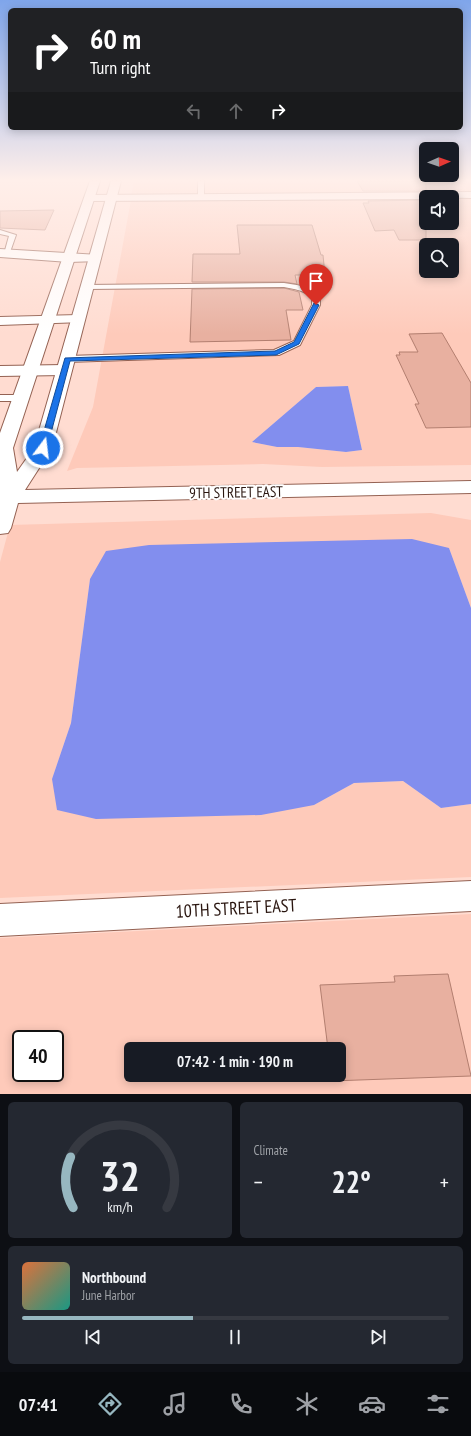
<!DOCTYPE html>
<html lang="en">
<head>
<meta charset="utf-8">
<style>
  body { margin:0; font-family:"PT Sans Narrow",sans-serif; background:#242831; color:#f1f3f6; height:100vh; display:flex; flex-direction:column; font-size:15px; white-space:nowrap }
  * { box-sizing:border-box; margin:0 }
  p { font-size:13px; color:#9ea1a6 }
  .icon { flex:none; width:22px; height:22px; fill:none; stroke:currentColor; stroke-width:2; stroke-linecap:round; stroke-linejoin:round }
  .map { position:relative; height:1094px; overflow:hidden }
  .details { display:flex; flex-direction:column; gap:8px; padding:8px; background:#0d0f14; flex:1 }
  .details>* { flex:none }
  .hud { position:absolute; left:8px; top:8px; width:455px; height:122px; border-radius:6px; box-shadow:0 2px 10px #0003; background:#202124; color:#fff; overflow:hidden }
  .needle { width:26px; rotate:88deg }
  .controls { position:absolute; left:419px; top:142px; display:grid; gap:8px }
  .controls a { display:grid; place-items:center; width:40px; height:40px; border-radius:6px; background:#171b24; box-shadow:0 2px 10px #0003; font-size:20px }
  .speed { position:absolute; left:12px; top:1030px; display:flex; gap:8px; font-size:20px; font-weight:700; text-align:center }
  .speed>* { display:grid; place-content:center; width:52px; height:52px; border-radius:50%; background:#171b24; box-shadow:0 2px 10px #0003; line-height:1 }
  .speed .limit { border:2px solid #111; border-radius:6px; background:#fff; color:#111 }
  .pin { position:absolute; display:grid; place-items:center; width:34px; height:34px; color:#fff; margin:-41px -17px; border-radius:50% 50% 50% 0; rotate:-45deg; box-shadow:0 0 4px #0007 }
  .pin .icon { rotate:45deg }
  .me { position:absolute; width:44px; margin:-22px; rotate:15deg; stroke-linejoin:round; filter:drop-shadow(0 0 3px #0008) }
  .turn { display:flex; align-items:center; gap:14px; height:84px; padding:0 16px; font-size:18px }
  .turn .icon { width:52px; height:52px; stroke-width:2.5 }
  .turn b { display:block; font-size:28px; line-height:34px }
  .lanes { display:flex; align-items:center; height:38px; padding:0 16px; background:#0003; justify-content:center; gap:20px; direction:ltr }
  .lanes .off { opacity:.35 }
  .big { font-size:30px; font-weight:800; line-height:1.1 }
  .details .tile { flex:1; display:flex; flex-direction:column; justify-content:center; gap:6px; min-width:0; padding:0 14px; border-radius:6px; background:#242831 }
  .details .dial { align-items:center; gap:0 }
  .dial svg { height:104px; overflow:visible; fill:none; stroke:#363941; stroke-width:7; stroke-linecap:round; text-anchor:middle }
  .dial text { fill:#f1f3f6; stroke:none }
  .song { display:flex; align-items:center; gap:12px }
  .cover { width:48px; height:48px; border-radius:6px; background:linear-gradient(135deg,hsl(20 70% 55%),hsl(170 70% 35%)) }
  .played { height:4px; border-radius:2px; background:linear-gradient(90deg,#97b7c0 40%,#363941 40%) }
  .keys { display:flex; justify-content:space-around; direction:ltr }
  .heat { display:flex; justify-content:space-between; align-items:center; font-size:22px; direction:ltr }
  .details .tiles { flex:1; display:grid; gap:8px; grid-template-columns:1fr 1fr }
  .tile:last-child { grid-column:span 2 }
  .trip { position:absolute; left:124px; top:1042px; width:222px; height:40px; border-radius:6px; background:#171b24; box-shadow:0 2px 10px #0003; font-weight:800; line-height:40px; text-align:center }
  .tab-bar { display:flex; height:64px; justify-content:space-around; align-items:center; background:#090b0e; color:#9ea1a6 }
  .tab-bar .icon { width:28px; height:28px }
  .tab-bar .active { color:#97b7c0 }
  .tab-bar b { font-size:18px; color:#f1f3f6 }
  .map>svg:first-child { display:block }
  .built { fill:#fecaba; fill-rule:evenodd }
  .water { fill:#828eee }
  .building { fill:#e8b0a0; stroke:#b27e6f }
  .lines { fill:none; stroke-linecap:round; stroke-linejoin:round }
  .lane-casing { stroke:#946253; stroke-width:2 }
  .street-casing { stroke:#946253; stroke-width:2 }
  .secondary-casing { stroke:#946253; stroke-width:2 }
  .lane { fill:#fff; fill-rule:evenodd }
  .street { fill:#fff; fill-rule:evenodd }
  .secondary { fill:#fff; fill-rule:evenodd }
  .route { fill:#1a73e8; stroke:#114b97 }
  .labels { text-anchor:middle; dominant-baseline:central; stroke-width:4; stroke-linejoin:round; paint-order:stroke }
  .street-label { font-size:15px; fill:#2a1610; stroke:#fff }
  .near-street-label { font-size:18px; fill:#2a1610; stroke:#fff }
</style>
</head>
<body>
<div class="map">
<svg width="471" height="1094" viewBox="0 0 471 1094">
  <rect width="100%" height="100%" fill="#ffdcd1"/>
  <path class="built" d="M134 181H471V194L131 196Z
    M452 197H471V465L322 467 263 464 77 468 67 471 93 407 131 200 426 198V223H452ZM426 245H452V271H426ZM348 386 362 450 346 452 298 447H277L252 442 316 387Z
    M431 513 471 520V608L449 548 90 579 71 723 52 779 314 805 354 783 403 781 441 808 471 804V877L0 898V562L10 525Z
    M471 914V1094H0V938ZM21 1039H55V1073H21ZM131 1049H339V1075H131Z"/>
  <path class="water" d="M348 386 362 450 346 452 298 447H277L252 442 316 387Z
    M412 539 449 548 471 608V804L441 808 403 781 354 783 314 805 261 815 96 819 57 810 52 779 71 723 90 579 106 551 149 545Z"/>
  <path class="building" d="M357 181H426V191H363Z
    M426 200V240H399L394 230 375 231 363 203H369L368 201Z
    M54 210 45 230 0 228V211Z
    M237 225H312L321 255H323L325 275H295L297 284 284 282H192L193 254H240Z
    M284 288 299 292 303 310H286L291 340 190 342 192 289Z
    M442 333 471 383V427L426 428 415 404H419L396 355H400L399 352H418L409 334Z
    M448 974 471 1076 331 1081 330 1075H339V1049H328L320 985 395 982 394 976Z"/>
  <g class="lines">
    <defs>
      <path id="lane" d="M198 181H204V197L201 199 198 197Z
        M0 230 16 235 9 255 4 254 9 236 0 234Z
        M284 283C296 285 311 286 320 296V305L300 345 279 355 67 362 63 359 67 356 274 350 294 341 312 305V297C304 290 294 289 284 287L87 289 83 287 84 285Z
        M0 395H21L26 398 21 401H0Z"/>
      <path id="street" d="M471 192V198L426 197V199L89 201 84 198 89 195Z
        M0 249 99 255 101 258 99 261 69 262 0 257Z
        M78 315 83 316 85 319 83 322 0 325V317Z
        M64 365 70 367 72 370 70 373 64 375 0 376V366Z
        M471 881V911L0 936V904Z"/>
      <path id="secondary" d="M90 181H100L13 448 17 472 34 448 111 181H121L52 448 25 490 471 481V493L18 503 11 528 8 533 0 534V433Z"/>
    </defs>
    <use href="#lane" class="lane-casing"/>
    <use href="#street" class="street-casing"/>
    <use href="#secondary" class="secondary-casing"/>
    <use href="#lane" class="lane"/>
    <use href="#street" class="street"/>
    <use href="#secondary" class="secondary"/>
  </g>
  <linearGradient id="sky" x2="0" y2="1"><stop stop-color="#7fa5ea"/><stop offset="0.54" stop-color="#ffefea"/><stop offset="1" stop-color="#ffefea" stop-opacity="0"/></linearGradient>
  <rect width="471" height="334" fill="url(#sky)"/>
  <path class="route" d="M314 303 319 305 299 344 276 355 70 361 47 448 43 451 39 448 65 358 275 351 294 342Z"/>
  <g class="labels">
    <g class="street-label">
      <text transform="translate(236 492) rotate(-1)">9TH STREET EAST</text>
    </g>
    <g class="near-street-label">
      <text transform="translate(236 908) rotate(-3)">10TH STREET EAST</text>
    </g>
  </g>
</svg>
<div class="controls">
<a><svg class="needle" viewBox="-14 -14 28 28"><path d="M0-13l5 13h-10z" fill="#e53935"/><path d="M0 13l5-13h-10z" fill="#9ea1a6"/></svg></a>
<a><svg class="icon" aria-label="sound" viewBox="0 0 24 24"><path d="M4 9h4l5-4v14l-5-4H4zM17 9q2 3 0 6"/></svg></a>
<a><svg class="icon" aria-label="search" viewBox="0 0 24 24"><circle cx="10" cy="10" r="6"/><path d="M15 15l6 6"/></svg></a>
</div>
<div class="speed"><div class="limit">40</div></div>
<div class="pin" style="left:316px;top:305px;background:#d93025"><svg class="icon" aria-label="arrive" viewBox="0 0 24 24"><path d="M6 21V4h12l-3 4 3 4H6"/></svg></div>
<svg class="me" style="left:43px;top:448px" viewBox="-20 -20 40 40"><circle r="17" fill="#1a73e8" stroke="#fff" stroke-width="3"/><path d="M0-11L8 9 0 5-8 9z" fill="#fff"/></svg>
<div class="trip">07:42 · 1 min · 190 m</div>
<div class="hud">
<div class="turn"><svg class="icon" aria-label="right" viewBox="0 0 24 24"><path d="M7 20v-9h11M14 6l5 5-5 5"/></svg><div><b>60 m</b>Turn right</div></div>
<div class="lanes"><svg class="icon off" aria-label="left" viewBox="0 0 24 24"><path d="M17 20v-9H6M10 6l-5 5 5 5"/></svg><svg class="icon off" aria-label="ahead" viewBox="0 0 24 24"><path d="M12 20V5M6 11l6-6 6 6"/></svg><svg class="icon" aria-label="right" viewBox="0 0 24 24"><path d="M7 20v-9h11M14 6l5 5-5 5"/></svg></div>
</div>
</div>
<section class="details">
<div class="tiles">
<div class="tile dial"><svg viewBox="0 0 100 80">
<path d="M14 69A42 42 0 1 1 86 69"/>
<path d="M14 69A42 42 0 0 1 12 30" stroke="#97b7c0"/>
<text x="50" y="56" font-size="32" font-weight="700">32</text>
<text x="50" y="72" font-size="11">km/h</text>
</svg></div>
<div class="tile"><p>Climate</p>
<div class="heat"><a>−</a><b class="big">22°</b><a>+</a></div>
</div>
<div class="tile">
<div class="song"><i class="cover"></i><div><b>Northbound</b><p>June Harbor</p></div></div>
<div class="played"></div>
<div class="keys"><svg class="icon" aria-label="previous" viewBox="0 0 24 24"><path d="M18 5L8 12l10 7zM5 5v14"/></svg><svg class="icon" aria-label="pause" viewBox="0 0 24 24"><path d="M8 5v14M16 5v14"/></svg><svg class="icon" aria-label="next" viewBox="0 0 24 24"><path d="M6 5l10 7-10 7zM19 5v14"/></svg></div>
</div>
</div>
</section>
<nav class="tab-bar">
<b>07:41</b>
<svg class="icon active" aria-label="directions" viewBox="0 0 24 24"><path d="M12 3l9 9-9 9-9-9zM9 14v-3h6M13 9l2 2-2 2"/></svg>
<svg class="icon" aria-label="music" viewBox="0 0 24 24"><path d="M9 18V5l10-2v13"/><circle cx="6" cy="18" r="3"/><circle cx="16" cy="16" r="3"/></svg>
<svg class="icon" aria-label="phone" viewBox="0 0 24 24"><path d="M5 4h4l2 5-3 2q2 4 5 5l2-3 5 2v4C11 20 4 13 5 4z"/></svg>
<svg class="icon" aria-label="climate" viewBox="0 0 24 24"><path d="M12 3v18M4 7l16 10M4 17L20 7"/></svg>
<svg class="icon" aria-label="car" viewBox="0 0 24 24"><path d="M5 17H2v-5l4-1 3-4h7l3 4 3 1v5h-3M9 17h6M6 11h13"/><circle cx="7" cy="17" r="2"/><circle cx="17" cy="17" r="2"/></svg>
<svg class="icon" aria-label="filters" viewBox="0 0 24 24"><path d="M4 7h16M4 17h16"/><circle cx="9" cy="7" r="2"/><circle cx="15" cy="17" r="2"/></svg>
</nav>
</body>
</html>
